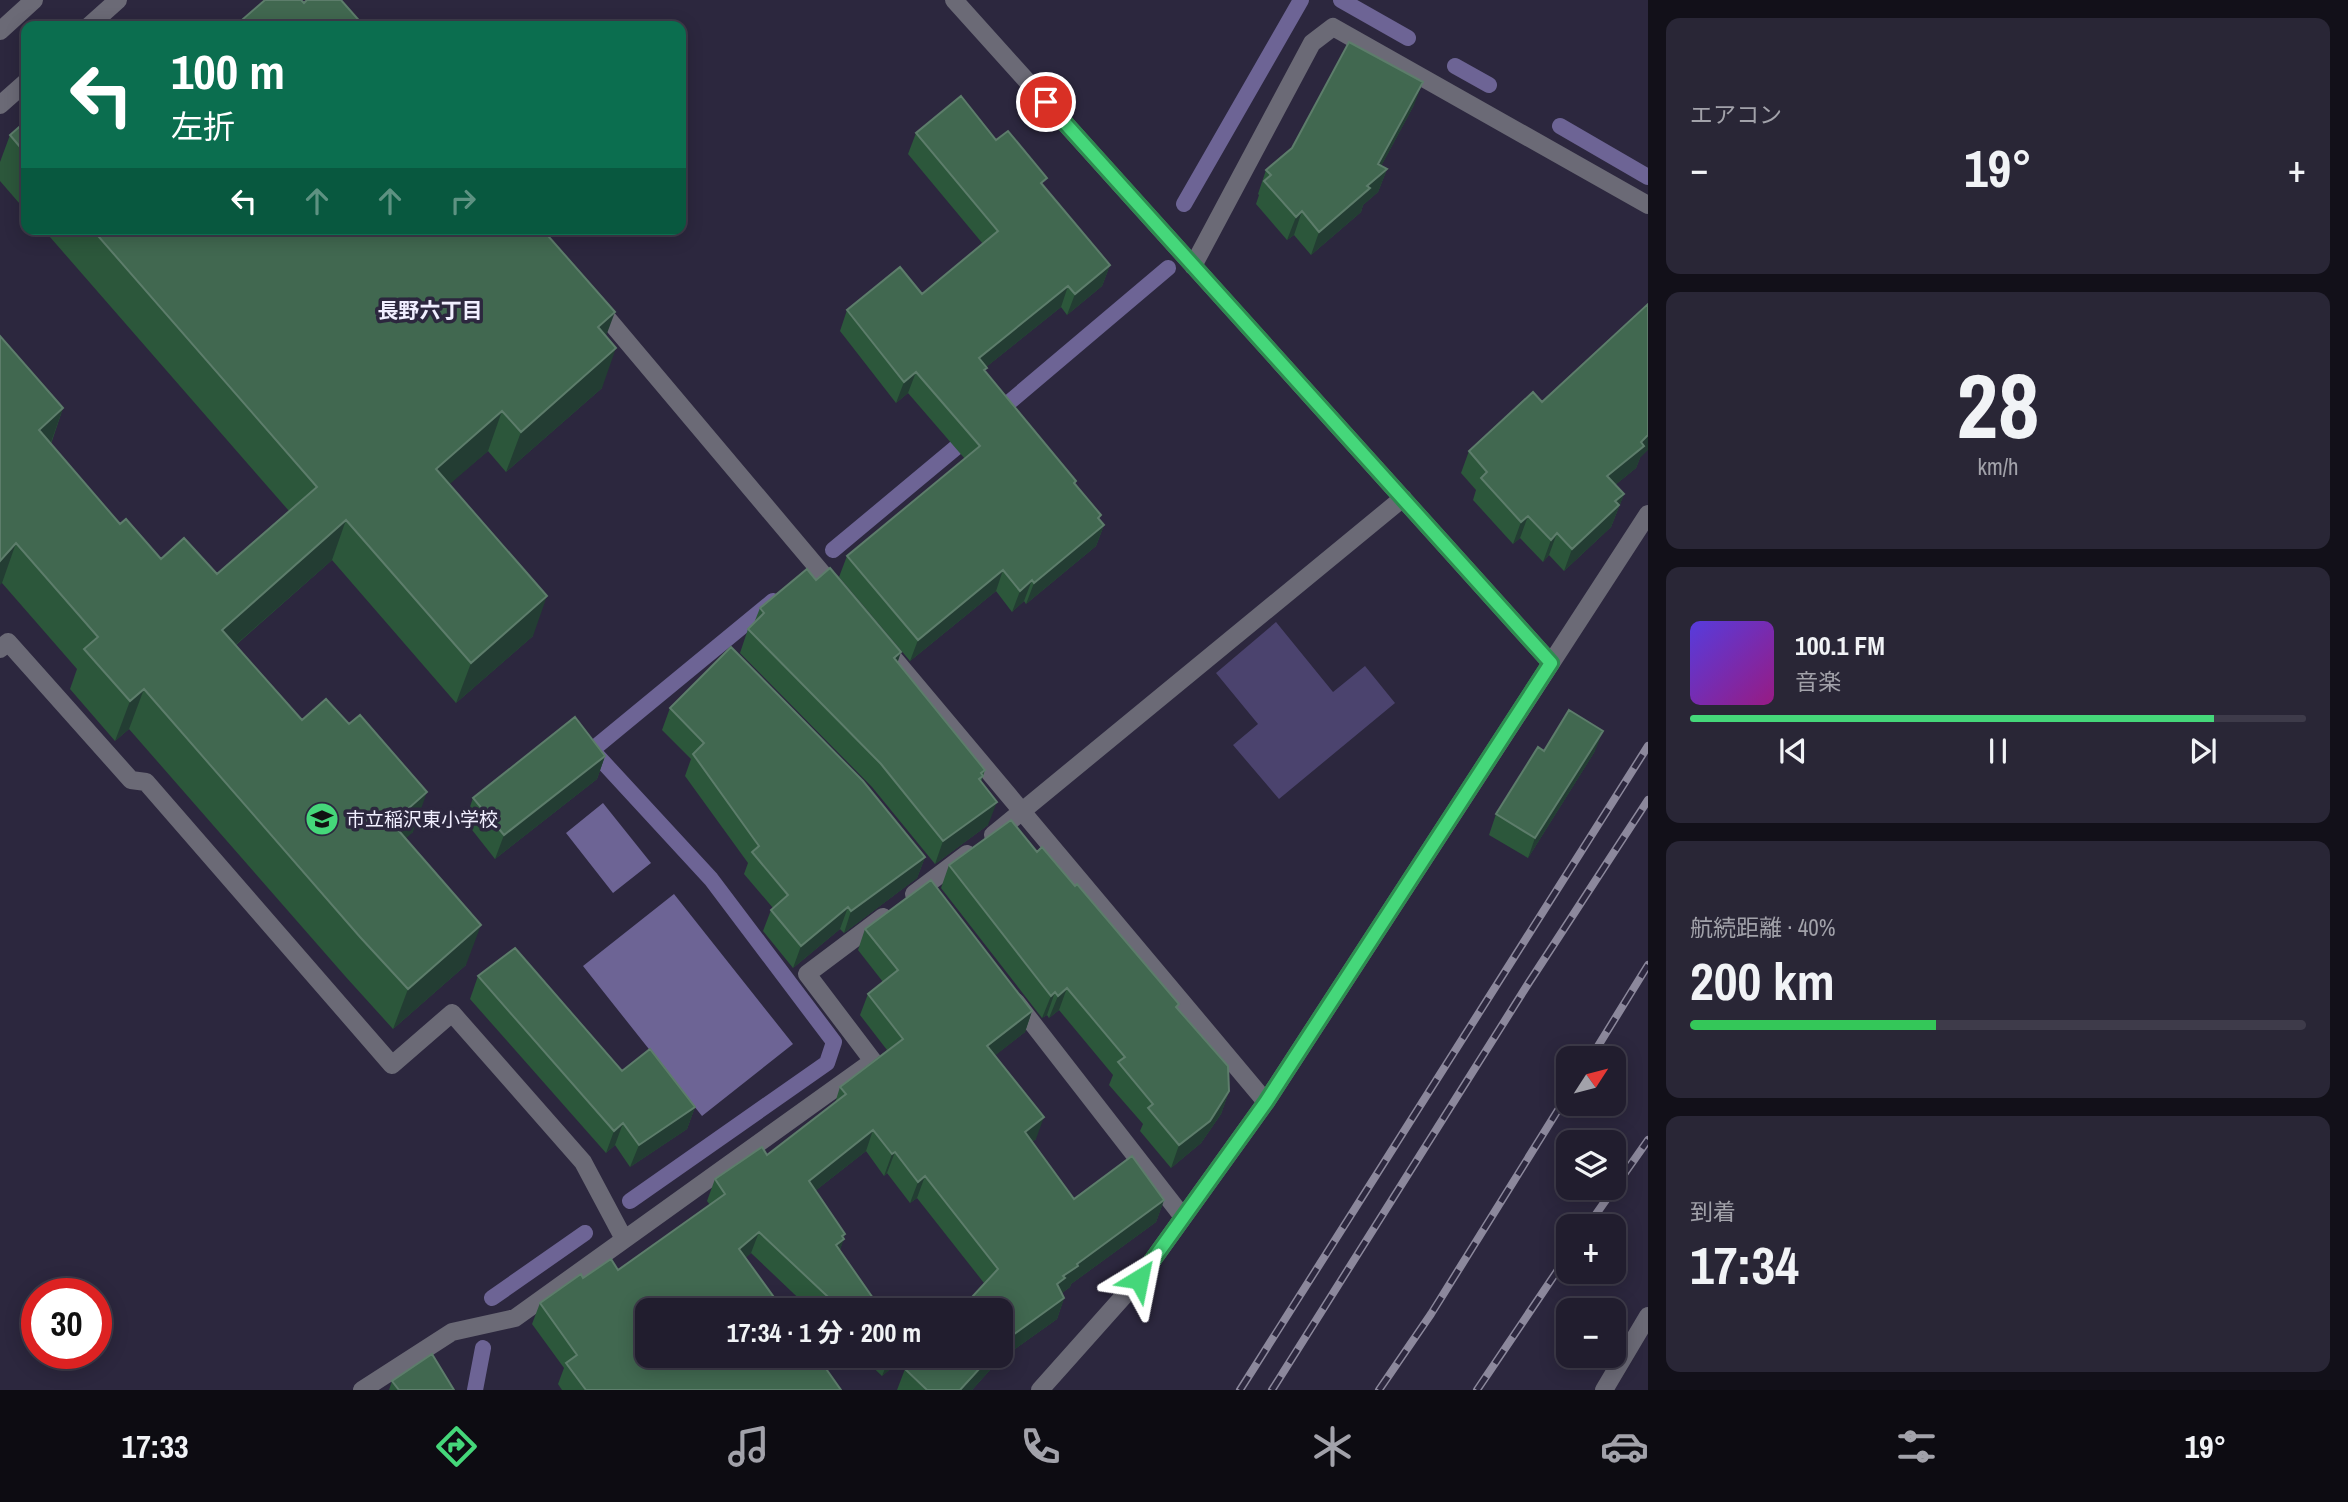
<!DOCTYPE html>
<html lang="ja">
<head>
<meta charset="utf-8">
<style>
  body { margin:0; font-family:"Archivo Narrow","Noto Sans JP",sans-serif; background:#292636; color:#f1f3f6; height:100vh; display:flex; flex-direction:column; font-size:26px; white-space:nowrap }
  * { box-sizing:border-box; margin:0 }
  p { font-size:23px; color:#a2a2aa }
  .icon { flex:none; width:38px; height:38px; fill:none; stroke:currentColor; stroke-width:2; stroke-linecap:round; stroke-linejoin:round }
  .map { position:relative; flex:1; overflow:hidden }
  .details { display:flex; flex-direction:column; gap:18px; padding:18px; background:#121019; width:700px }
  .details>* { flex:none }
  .hud { position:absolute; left:21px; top:21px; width:665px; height:214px; border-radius:14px; box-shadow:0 4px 18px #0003,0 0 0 2px #3e3b4a; background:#0b6e4f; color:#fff; overflow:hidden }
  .needle { width:46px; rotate:54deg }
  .fabs { position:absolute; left:1556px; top:1046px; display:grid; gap:14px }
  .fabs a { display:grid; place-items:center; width:70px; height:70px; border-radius:14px; background:#211d2e; box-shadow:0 4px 18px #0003,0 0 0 2px #3e3b4a; font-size:35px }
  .speed { position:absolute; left:21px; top:1278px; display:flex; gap:14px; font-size:35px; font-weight:700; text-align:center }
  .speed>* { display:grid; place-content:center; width:91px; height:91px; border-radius:50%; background:#211d2e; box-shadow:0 4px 18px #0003,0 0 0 2px #3e3b4a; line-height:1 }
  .speed .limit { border:10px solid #d22; background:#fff; color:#111 }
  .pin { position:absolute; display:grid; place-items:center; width:60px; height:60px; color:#fff; margin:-30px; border:4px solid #fff; border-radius:50%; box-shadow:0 2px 7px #0007 }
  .me { position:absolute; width:77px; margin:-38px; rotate:35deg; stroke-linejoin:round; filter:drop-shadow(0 0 5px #0008) }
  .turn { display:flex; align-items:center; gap:24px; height:147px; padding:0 35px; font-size:32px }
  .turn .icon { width:91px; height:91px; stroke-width:2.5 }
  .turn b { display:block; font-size:49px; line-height:60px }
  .lanes { display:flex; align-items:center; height:66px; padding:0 35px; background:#0003; justify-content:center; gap:35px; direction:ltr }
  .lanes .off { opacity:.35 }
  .big { font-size:52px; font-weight:700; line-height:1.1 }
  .details .tile { flex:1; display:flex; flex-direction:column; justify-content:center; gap:10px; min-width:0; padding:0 24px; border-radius:14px; background:#292636 }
  .details .dial { align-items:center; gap:0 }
  .dial b { font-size:91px; line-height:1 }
  .song { display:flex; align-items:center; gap:21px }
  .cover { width:84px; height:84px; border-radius:10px; background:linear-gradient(135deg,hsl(250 70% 55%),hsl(310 70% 35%)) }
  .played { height:7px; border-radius:4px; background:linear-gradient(90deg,#45d77a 85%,#3e3b4a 85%) }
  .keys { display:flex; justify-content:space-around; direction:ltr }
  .heat { display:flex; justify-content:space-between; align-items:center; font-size:38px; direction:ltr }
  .charge { height:10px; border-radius:5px; background:linear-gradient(90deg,#34c759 40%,#3e3b4a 0) }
  .trip { position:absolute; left:635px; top:1298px; width:378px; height:70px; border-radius:14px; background:#211d2e; box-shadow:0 4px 18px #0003,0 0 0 2px #3e3b4a; font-weight:700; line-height:70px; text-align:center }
  .tabs { display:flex; height:112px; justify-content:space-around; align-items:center; background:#0d0c12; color:#a2a2aa }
  .tabs .icon { width:49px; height:49px }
  .tabs .active { color:#45d77a }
  .tabs b { font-size:32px; color:#f1f3f6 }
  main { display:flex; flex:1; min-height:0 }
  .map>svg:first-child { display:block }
  .green { fill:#4b436e }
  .water { fill:#6d6495 }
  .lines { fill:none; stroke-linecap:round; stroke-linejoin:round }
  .stream { stroke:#6d6495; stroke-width:16 }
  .minor { stroke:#6b6a76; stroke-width:18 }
  .rail-casing { stroke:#8c889c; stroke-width:8 }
  .rail { stroke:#2c273e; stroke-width:5; stroke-dasharray:16; stroke-linecap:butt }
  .wall { fill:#2c573b }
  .shaded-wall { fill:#233d33 }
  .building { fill:#416850; stroke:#5d7d6b; stroke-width:2 }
  .route-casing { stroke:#2d8c4f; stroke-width:18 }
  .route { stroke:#45d77a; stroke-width:12 }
  .labels { text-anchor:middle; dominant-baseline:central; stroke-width:7; stroke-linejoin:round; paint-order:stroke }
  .poi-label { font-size:19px; fill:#f1efff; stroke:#2c273e; text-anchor:start }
  .neighbourhood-label { font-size:21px; font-weight:bold; fill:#f1efff; stroke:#2c273e }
</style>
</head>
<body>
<main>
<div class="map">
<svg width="1648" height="1390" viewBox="0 0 1648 1390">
  <rect width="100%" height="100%" fill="#2c273e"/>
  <path class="green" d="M1276 622 1333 692 1365 666 1395 703 1279 799 1233 745 1258 724 1216 673Z"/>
  <path class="water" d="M603 803 651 863 613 893 566 833Z
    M674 894 793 1044 702 1116 583 966Z"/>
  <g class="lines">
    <path class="stream" d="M1341 0 1408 38
      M1455 66 1489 85
      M1560 126 1648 177
      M1184 204 1301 0
      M993 416 1168 268
      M833 550 971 435
      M630 1201 827 1063 834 1042 711 879 592 750 773 601
      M492 1298 585 1233
      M475 1390 483 1348"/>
    <path class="minor" d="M954 0 1551 663
      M89 26 118 0
      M0 31 34 0
      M0 105 26 82
      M1193 266 1312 43 1333 27 1648 205
      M597 306 838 592
      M0 649 8 642 131 780 146 782 392 1065 452 1013 583 1162 624 1239
      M890 654 1266 1102
      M993 835 1403 498
      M914 894 967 854
      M1016 1002 1183 1217
      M362 1390 452 1332 515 1318 873 1061 807 974 883 917
      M1040 1390 1139 1279 1266 1102 1648 514
      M1604 1390 1648 1316"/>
    <defs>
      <path id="rail" d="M1590 1059 1648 965
        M1587 1227 1648 1140
        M1240 1390 1648 746
        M1272 1390 1528 984 1648 800
        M1379 1390 1431 1314 1568 1094
        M1477 1390 1568 1255"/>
    </defs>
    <use href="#rail" class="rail-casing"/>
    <use href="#rail" class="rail"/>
  </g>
  <path class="wall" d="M1414 105 1381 166 1387 169 1378 192 1363 205 1361 212 1311 255 1294 235 1287 240 1256 204 1259 195 1258 194 1266 170Z
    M26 121V211L0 181V162L10 135Z
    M916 133 996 140 1044 187 1110 265 1102 286 1067 315 1061 307 986 367 985 372 1076 481 1075 484 1101 515 1099 519 1104 525 1096 546 1026 604 1024 601 1012 612 996 591 910 661 839 577 847 556 965 459 908 393 896 403 840 331 847 310 922 294 983 244 908 154Z
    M43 229H542L606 336 602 388 506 472 488 451 449 484 533 636 456 703 332 560 236 645 302 720 413 832 405 838 466 965 393 1029 345 976 129 729 115 741 70 689 77 669 2 583 0 336 63 408 51 444 120 524 161 559 217 574 289 511Z
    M1542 402 1640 458 1636 468 1615 485 1624 494 1611 527 1564 571 1549 555 1543 562 1520 538 1513 544 1473 500 1476 490 1461 473 1469 451Z
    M816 580 897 663 985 770 981 782 988 825 935 864 872 787 740 653 748 629 754 623 760 608Z
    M670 708 925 857 917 878 844 933 840 929 793 968 763 931 771 910 773 908 744 874 748 863 685 776 691 759 662 730Z
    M1544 751H1595L1528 858 1489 835 1496 814Z
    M605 756 597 779 495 859 465 821 473 798Z
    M1037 852 1177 1008 1229 1091 1221 1114 1201 1143 1171 1168 1140 1131 1143 1124 1109 1085 1113 1075 1059 1010 1049 1018 1047 1015 1042 1018 941 888 949 865Z
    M865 929 1032 1011 1025 1032 994 1056 1036 1139 1032 1142 1074 1199 1164 1200 1156 1222 1071 1284 1070 1287 1062 1293 1064 1298 1057 1319 998 1361 972 1390H897L905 1369 984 1283 917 1198 910 1203 887 1173 884 1176 866 1151 815 1191 845 1234 840 1250 882 1311H812L751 1253 745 1258 841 1390H562L558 1384 564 1368 532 1324 540 1303 583 1278 618 1270 710 1205 707 1201 715 1179 767 1155 835 1103 840 1087 887 1050 860 1015 868 994 883 982 858 950Z
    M478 976 622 1071 695 1107 687 1129 630 1167 615 1145 606 1153 470 999Z
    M861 1356H899L896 1364 882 1376Z
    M392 1381 454 1390H389Z"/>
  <path class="shaded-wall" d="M1423 82 1414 105 1373 181 1387 169 1378 192 1363 205 1361 212 1311 255 1319 232 1378 164Z
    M1302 211 1294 235 1287 240 1296 217Z
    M1110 265 1102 286 1067 315 1075 294Z
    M1068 286 1061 307 971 379 979 358Z
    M615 312 600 352 598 327Z
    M616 348 602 388 506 472 521 432Z
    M916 372 908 393 896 403 904 382Z
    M63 408 49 448 39 430Z
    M502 411 488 451 421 509 436 469Z
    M1648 435V450L1640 458 1636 468 1599 498 1607 476Z
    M1624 494 1611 527 1564 571 1572 549Z
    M1101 515 1094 534 1104 525 1096 546 1026 604 1034 583Z
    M1528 516 1520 538 1513 544 1521 522Z
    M346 520 332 560 208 669 222 630Z
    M1557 533 1549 555 1543 562 1551 540Z
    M16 543 2 583 0 585V561Z
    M1003 570 996 591 910 661 918 640Z
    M1032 580 1024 601 1012 612 1020 591Z
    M547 596 533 636 456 703 471 663Z
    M901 652 893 676 894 658Z
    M144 689 129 729 115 741 130 701Z
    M1603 731 1595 751 1528 858 1535 838Z
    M605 756 597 779 495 859 504 835Z
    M427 792 413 832 378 863 392 823Z
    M997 802 988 825 935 864 943 841Z
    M925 857 917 878 844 933 851 911Z
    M848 907 840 929 793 968 801 946Z
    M481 925 466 965 393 1029 408 989Z
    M1067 988 1059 1010 1049 1018 1058 996Z
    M1055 992 1047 1015 1042 1018 1051 996Z
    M1032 1011 1025 1032 979 1068 987 1046Z
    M1229 1091 1221 1114 1201 1143 1171 1168 1179 1145Z
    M695 1107 687 1129 630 1167 639 1145Z
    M1044 1117 1036 1139 1017 1153 1025 1132Z
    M623 1123 615 1145 606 1153 614 1131Z
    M873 1130 866 1151 801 1202 809 1181Z
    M895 1152 887 1173 884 1176 892 1154Z
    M925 1176 917 1198 910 1203 918 1182Z
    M1164 1200 1156 1222 1071 1284 1070 1287 1059 1295 1057 1284 1063 1276 1077 1264Z
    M759 1232 751 1253 731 1270 739 1249Z
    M845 1234 843 1239H844L836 1260V1245L842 1236Z
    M1064 1298 1057 1319 998 1361 972 1390H960L991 1356H1001V1346L1006 1340Z
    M890 1356H899L896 1364 882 1376Z"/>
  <path class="building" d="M265 0H301L304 3 307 0H341L364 26H235Z
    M1349 42 1423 82 1378 164 1387 169 1367 186 1370 188 1319 232 1302 211 1296 217 1264 181 1271 175 1266 170 1292 148Z
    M961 96 996 140 1008 131 1047 178 1041 183 1110 265 1075 294 1068 286 979 358 987 368 984 370 1076 481 1074 483 1101 515 1098 518 1104 525 1034 583 1032 580 1020 591 1003 570 918 640 847 556 980 446 916 372 904 382 847 310 900 267 922 294 998 231 916 133Z
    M26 121V154L10 135Z
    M92 229H542L615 312 598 327 616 348 521 432 502 411 436 469 547 596 471 663 346 520 222 630 302 720 326 699 349 724 360 715 427 792 392 823 481 925 408 989 360 937 144 689 130 701 84 649 98 637 16 543 0 561V336L63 408 39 430 120 524 126 519 161 559 184 538 217 574 317 487Z
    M1648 304V435L1641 442 1644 446 1607 476 1624 494 1615 501 1619 505 1572 549 1557 533 1551 540 1528 516 1521 522 1481 478 1487 472 1469 451 1533 392 1542 402Z
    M830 568 901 652 894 658 985 770 981 773 983 776 979 779 997 802 943 841 881 764 748 629 764 613 760 608 807 569 816 580Z
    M731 647 863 781 925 857 851 911 848 907 801 946 771 910 788 895 752 852 759 846 693 754 704 743 670 708Z
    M1569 710 1603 731 1535 838 1496 814 1538 747 1544 751Z
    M575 717 605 756 504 835 473 798Z
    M1011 820 1037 852 1042 847 1075 886 1077 884 1179 1004 1176 1007 1228 1066 1229 1091 1210 1121 1179 1145 1148 1108 1153 1104 1118 1062 1125 1057 1067 988 1058 996 1055 992 1051 996 949 865Z
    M931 880 1032 1011 987 1046 1044 1117 1025 1132 1074 1199 1132 1156 1164 1200 1077 1264 1078 1266 1063 1276 1065 1278 1057 1284 1064 1298 1006 1340 1001 1346V1311H959L998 1269 925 1176 918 1182 895 1152 892 1154 873 1130 809 1181 845 1234 842 1236 844 1239 836 1245 882 1311H843L759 1232 739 1249 784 1311H648V1356H817L841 1390H586L566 1363 577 1355 540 1303 581 1274 583 1278 611 1259 618 1270 725 1194 715 1179 762 1147 767 1155 846 1094 840 1087 903 1039 868 994 898 970 865 929Z
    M515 948 622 1071 650 1049 695 1107 639 1145 623 1123 614 1131 478 976Z
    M432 1354 454 1390H399L392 1381Z
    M917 1356H991L960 1390H927L905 1369Z"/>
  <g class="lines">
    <defs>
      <path id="route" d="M1046 102 1551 663 1266 1102 1139 1279"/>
    </defs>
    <use href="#route" class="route-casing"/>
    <use href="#route" class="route"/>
  </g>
  <defs>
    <symbol id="school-disc" viewBox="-11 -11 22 22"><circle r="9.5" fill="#45d77a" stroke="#2c273e"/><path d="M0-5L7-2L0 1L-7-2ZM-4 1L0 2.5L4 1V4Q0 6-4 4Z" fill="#111"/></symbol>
  </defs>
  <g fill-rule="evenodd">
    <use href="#school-disc" x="303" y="800" width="38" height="38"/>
  </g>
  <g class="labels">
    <g class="poi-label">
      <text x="346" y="819">市立稲沢東小学校</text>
    </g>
    <g class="neighbourhood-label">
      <text x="430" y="310">長野六丁目</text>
    </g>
  </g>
</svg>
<div class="fabs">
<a><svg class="needle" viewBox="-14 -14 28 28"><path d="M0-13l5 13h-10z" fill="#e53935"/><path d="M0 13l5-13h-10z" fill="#a2a2aa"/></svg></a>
<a><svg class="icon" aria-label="layers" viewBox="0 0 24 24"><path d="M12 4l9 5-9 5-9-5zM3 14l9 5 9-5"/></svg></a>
<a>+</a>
<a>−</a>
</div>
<div class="speed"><div class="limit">30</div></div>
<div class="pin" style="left:1046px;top:102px;background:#d93025"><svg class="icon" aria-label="arrive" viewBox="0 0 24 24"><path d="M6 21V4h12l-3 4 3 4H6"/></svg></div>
<svg class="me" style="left:1139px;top:1279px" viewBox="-20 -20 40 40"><path d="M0-17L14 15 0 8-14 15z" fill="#45d77a" stroke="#fff" stroke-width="4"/></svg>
<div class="trip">17:34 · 1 分 · 200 m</div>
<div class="hud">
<div class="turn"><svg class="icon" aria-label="left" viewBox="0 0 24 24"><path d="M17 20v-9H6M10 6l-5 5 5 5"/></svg><div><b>100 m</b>左折</div></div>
<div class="lanes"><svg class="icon" aria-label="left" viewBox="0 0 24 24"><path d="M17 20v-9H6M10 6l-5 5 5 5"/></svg><svg class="icon off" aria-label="ahead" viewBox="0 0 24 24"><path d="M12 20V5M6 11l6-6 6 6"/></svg><svg class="icon off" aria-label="ahead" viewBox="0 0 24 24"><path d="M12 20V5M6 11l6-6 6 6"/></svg><svg class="icon off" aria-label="right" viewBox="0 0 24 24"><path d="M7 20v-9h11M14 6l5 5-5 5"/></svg></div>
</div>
</div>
<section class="details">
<div class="tile"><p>エアコン</p>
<div class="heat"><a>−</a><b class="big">19°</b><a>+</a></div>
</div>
<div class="tile dial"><b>28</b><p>km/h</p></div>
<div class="tile">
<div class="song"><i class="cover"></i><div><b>100.1 FM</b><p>音楽</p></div></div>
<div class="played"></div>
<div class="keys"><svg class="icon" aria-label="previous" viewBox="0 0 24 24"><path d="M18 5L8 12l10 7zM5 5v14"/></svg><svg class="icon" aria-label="pause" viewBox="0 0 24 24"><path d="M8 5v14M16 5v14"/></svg><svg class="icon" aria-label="next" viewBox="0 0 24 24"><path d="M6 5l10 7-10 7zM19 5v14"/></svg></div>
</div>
<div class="tile"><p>航続距離 · 40%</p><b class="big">200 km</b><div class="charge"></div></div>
<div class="tile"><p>到着</p><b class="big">17:34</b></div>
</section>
</main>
<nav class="tabs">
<b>17:33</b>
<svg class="icon active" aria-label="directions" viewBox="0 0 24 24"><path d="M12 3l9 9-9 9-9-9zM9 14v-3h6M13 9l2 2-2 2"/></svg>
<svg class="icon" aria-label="music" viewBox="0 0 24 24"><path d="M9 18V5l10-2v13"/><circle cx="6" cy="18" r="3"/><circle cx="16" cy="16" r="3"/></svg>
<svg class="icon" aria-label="phone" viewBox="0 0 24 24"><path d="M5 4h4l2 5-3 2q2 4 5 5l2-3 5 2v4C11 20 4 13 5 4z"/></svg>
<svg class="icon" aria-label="climate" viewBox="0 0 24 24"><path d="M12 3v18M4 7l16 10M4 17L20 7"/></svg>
<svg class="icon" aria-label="car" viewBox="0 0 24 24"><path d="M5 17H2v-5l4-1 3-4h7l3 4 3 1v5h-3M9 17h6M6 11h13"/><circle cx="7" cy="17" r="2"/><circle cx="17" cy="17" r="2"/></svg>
<svg class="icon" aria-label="filters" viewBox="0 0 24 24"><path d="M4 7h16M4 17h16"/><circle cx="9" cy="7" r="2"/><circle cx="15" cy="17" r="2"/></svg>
<b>19°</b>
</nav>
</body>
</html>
